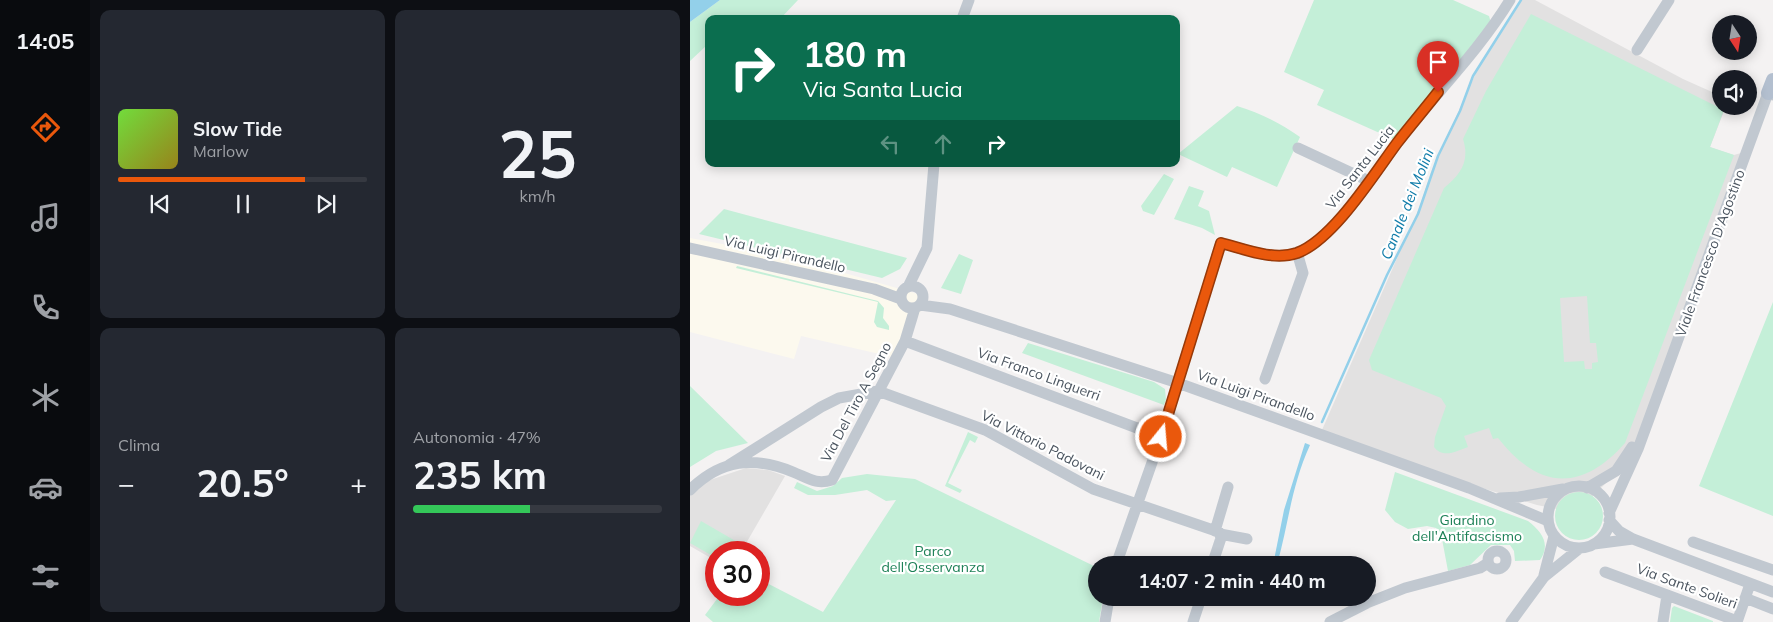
<!DOCTYPE html>
<html lang="it">
<head>
<meta charset="utf-8">
<style>
  body { margin:0; font-family:Mulish,sans-serif; background:#242831; color:#f1f3f6; height:100vh; display:flex; flex-direction:column; font-size:19px; white-space:nowrap }
  * { box-sizing:border-box; margin:0 }
  p { font-size:16px; color:#9ea1a6 }
  .icon { flex:none; width:28px; height:28px; fill:none; stroke:currentColor; stroke-width:2; stroke-linecap:round; stroke-linejoin:round }
  .map { position:relative; flex:1; overflow:hidden }
  .sheet { display:flex; flex-direction:column; gap:10px; padding:10px; background:#0d0f14; width:600px }
  .sheet>* { flex:none }
  .guide { position:absolute; left:15px; top:15px; width:475px; height:152px; border-radius:10px; box-shadow:0 2px 12px #0003; background:#0b6e4f; color:#fff; overflow:hidden }
  .needle { width:32px; rotate:168deg }
  .controls { position:absolute; left:1022px; top:15px; display:grid; gap:10px }
  .controls a { display:grid; place-items:center; width:45px; height:45px; border-radius:50%; background:#171b24; box-shadow:0 2px 12px #0003; font-size:25px }
  .speed { position:absolute; left:15px; top:541px; display:flex; gap:10px; font-size:25px; font-weight:700; text-align:center }
  .speed>* { display:grid; place-content:center; width:65px; height:65px; border-radius:50%; background:#171b24; box-shadow:0 2px 12px #0003; line-height:1 }
  .speed .limit { border:8px solid #d22; background:#fff; color:#111 }
  .pin { position:absolute; display:grid; place-items:center; width:42px; height:42px; color:#fff; margin:-51px -21px; border-radius:50% 50% 50% 0; rotate:-45deg; box-shadow:0 0 5px #0007 }
  .pin .icon { rotate:45deg }
  .me { position:absolute; width:55px; margin:-28px; rotate:17deg; stroke-linejoin:round; filter:drop-shadow(0 0 4px #0008) }
  .turn { display:flex; align-items:center; gap:18px; height:105px; padding:0 15px; font-size:22px }
  .turn .icon { width:65px; height:65px; stroke-width:2.5 }
  .turn b { display:block; font-size:35px; line-height:42px }
  .lanes { display:flex; align-items:center; height:48px; padding:0 15px; background:#0003; justify-content:center; gap:25px; direction:ltr }
  .lanes .off { opacity:.35 }
  .big { font-size:38px; font-weight:700; line-height:1.1 }
  .sheet .tile { flex:1; display:flex; flex-direction:column; justify-content:center; gap:8px; min-width:0; padding:0 18px; border-radius:10px; background:#242831 }
  .sheet .dial { align-items:center; gap:0 }
  .dial b { font-size:65px; line-height:1 }
  .song { display:flex; align-items:center; gap:15px }
  .cover { width:60px; height:60px; border-radius:8px; background:linear-gradient(135deg,hsl(100 70% 55%),hsl(50 70% 35%)) }
  .played { height:5px; border-radius:2px; background:linear-gradient(90deg,#ea580c 75%,#363941 75%) }
  .keys { display:flex; justify-content:space-around; direction:ltr }
  .heat { display:flex; justify-content:space-between; align-items:center; font-size:28px; direction:ltr }
  .charge { height:8px; border-radius:4px; background:linear-gradient(90deg,#34c759 47%,#363941 0) }
  .sheet .tiles { flex:1; display:grid; gap:10px; grid-template-columns:repeat(2,1fr) }
  .trip { position:absolute; left:398px; top:556px; width:288px; height:50px; border-radius:25px; background:#171b24; box-shadow:0 2px 12px #0003; font-weight:700; line-height:50px; text-align:center }
  main { display:flex; flex:1; min-height:0 }
  .tab-bar { display:flex; flex-direction:column; width:90px; justify-content:space-around; align-items:center; background:#090b0e; color:#9ea1a6 }
  .tab-bar .icon { width:35px; height:35px }
  .tab-bar .active { color:#ea580c }
  .tab-bar b { font-size:22px; color:#f1f3f6 }
  .map>svg:first-child { display:block }
  .commercial { fill:#fcf9ee }
  .education { fill:#e2e1e1 }
  .green { fill:#c4efd8; fill-rule:evenodd }
  .water { fill:#93d0ea }
  .lines { fill:none; stroke-linecap:round; stroke-linejoin:round }
  .stream { stroke:#93d0ea; stroke-width:2.5 }
  .minor { stroke:#c1c8d0; stroke-width:11 }
  .major { stroke:#b3bfcf; stroke-width:14 }
  .route-casing { stroke:#983908; stroke-width:12 }
  .route { stroke:#ea580c; stroke-width:9 }
  .labels { text-anchor:middle; dominant-baseline:central; stroke-width:4.5; stroke-linejoin:round; paint-order:stroke }
  .street-label { font-size:14px; fill:#4a545f; stroke:#fff }
  .park-label { font-size:14px; fill:#1c8056; stroke:#fff }
  .water-label { font-size:15px; font-style:italic; fill:#127daa; stroke:#fff }
</style>
</head>
<body>
<main>
<nav class="tab-bar">
<b>14:05</b>
<svg class="icon active" aria-label="directions" viewBox="0 0 24 24"><path d="M12 3l9 9-9 9-9-9zM9 14v-3h6M13 9l2 2-2 2"/></svg>
<svg class="icon" aria-label="music" viewBox="0 0 24 24"><path d="M9 18V5l10-2v13"/><circle cx="6" cy="18" r="3"/><circle cx="16" cy="16" r="3"/></svg>
<svg class="icon" aria-label="phone" viewBox="0 0 24 24"><path d="M5 4h4l2 5-3 2q2 4 5 5l2-3 5 2v4C11 20 4 13 5 4z"/></svg>
<svg class="icon" aria-label="climate" viewBox="0 0 24 24"><path d="M12 3v18M4 7l16 10M4 17L20 7"/></svg>
<svg class="icon" aria-label="car" viewBox="0 0 24 24"><path d="M5 17H2v-5l4-1 3-4h7l3 4 3 1v5h-3M9 17h6M6 11h13"/><circle cx="7" cy="17" r="2"/><circle cx="17" cy="17" r="2"/></svg>
<svg class="icon" aria-label="filters" viewBox="0 0 24 24"><path d="M4 7h16M4 17h16"/><circle cx="9" cy="7" r="2"/><circle cx="15" cy="17" r="2"/></svg>
</nav>
<section class="sheet">
<div class="tiles">
<div class="tile">
<div class="song"><i class="cover"></i><div><b>Slow Tide</b><p>Marlow</p></div></div>
<div class="played"></div>
<div class="keys"><svg class="icon" aria-label="previous" viewBox="0 0 24 24"><path d="M18 5L8 12l10 7zM5 5v14"/></svg><svg class="icon" aria-label="pause" viewBox="0 0 24 24"><path d="M8 5v14M16 5v14"/></svg><svg class="icon" aria-label="next" viewBox="0 0 24 24"><path d="M6 5l10 7-10 7zM19 5v14"/></svg></div>
</div>
<div class="tile dial"><b>25</b><p>km/h</p></div>
<div class="tile"><p>Clima</p>
<div class="heat"><a>−</a><b class="big">20.5°</b><a>+</a></div>
</div>
<div class="tile"><p>Autonomia · 47%</p><b class="big">235 km</b><div class="charge"></div></div>
</div>
</section>
<div class="map">
<svg width="1083" height="622" viewBox="0 0 1083 622">
  <rect width="100%" height="100%" fill="#f4f2f2"/>
  <path class="commercial" d="M0 238 92 255 238 297 207 358 111 336 104 359 0 332Z"/>
  <path class="education" d="M831 0H845L993 79 1031 96V106H1036L1020 147 1044 155 1058 151 942 451 920 479 886 513 847 505 737 471 632 430 729 208 741 172 789 66Z
    M56 468 78 470 95 476 51 552H26V561L0 546V494L17 481Z"/>
  <path class="green" d="M30 0H108L90 19H19V48L16 46 0 61V22Z
    M624 0H763L799 16 801 23 703 139 627 105 634 90 594 72Z
    M841 14 1034 110 1020 147 1044 155 935 443C891 493 848 489 808 438L803 439 799 428 774 436 778 447C767 451 753 459 744 447L745 437 756 406 751 398 682 370 679 360 754 188C771 174 780 161 773 139L796 91ZM897 296 900 343H906L908 362 902 363V369H895L894 361 874 362 870 298Z
    M547 106C570 113 590 123 610 137L587 187 542 167 537 177 488 154Z
    M474 174 484 179 464 215 453 211 451 206Z
    M499 186 514 191 508 206 519 211 525 235 512 228 484 219Z
    M34 209 217 258 210 269 192 278 9 234Z
    M269 254 283 260 271 294 251 288Z
    M47 266 188 301 194 308 193 318 199 326V330L187 327 184 322 188 302 46 268Z
    M1083 302V516L1009 486Z
    M338 343 464 382 475 389 476 400 474 405 332 353Z
    M0 386 58 443 26 451 0 467Z
    M278 432 288 437 285 443 280 440 258 483 272 490 270 493 255 486Z
    M705 472 838 521C852 532 861 544 850 560L825 561 824 551 820 545H801L780 565 758 571 752 539 746 528 737 526 718 529 705 522 695 510Z
    M177 474 225 479 406 567V598H413L409 622H23L15 615 30 595H69V579L133 612 206 500 196 501 177 490 145 495H118L104 488 107 482 127 491 143 486 152 478Z
    M865 516a24 24 0 1 1 48 0a24 24 0 1 1-48 0Z
    M11 521 49 543 44 552H26V558L0 543Z
    M984 606 1023 621V622H980L982 608Z"/>
  <path class="water" d="M0 0H30L0 22Z
    M615 443 620 445C601 487 599 522 587 565H583L594 510Z"/>
  <g class="lines">
    <path class="stream" d="M632 422 697 275 728 214 748 156 770 111 783 76 831 0"/>
    <path class="minor" d="M272 19 279 0
      M947 50 979 0
      M608 148 679 181
      M0 248 184 289 211 299
      M211 297a11 11 0 1 1 22 0a11 11 0 1 1-22 0Z
      M218 287 237 248 244 164
      M230 305 260 309 488 383 779 488 858 521
      M215 341 471 437
      M575 379 613 273 607 252
      M39 465 131 407 149 398 188 391 295 430 403 489 529 532 531 538 522 565
      M858 517a31 31 0 1 1 62 0a31 31 0 1 1-62 0Z
      M897 488 926 471 942 447
      M0 490C31 459 64 456 103 472 118 478 126 485 142 480L215 341 225 308
      M810 498 829 497 873 489
      M919 513 948 449 1078 93 1083 95
      M919 520 929 531 943 539 1083 592
      M525 531 538 487
      M530 534 557 539
      M1003 542 1083 570
      M904 544 943 539
      M798 560a9 9 0 1 1 18 0a9 9 0 1 1-18 0Z
      M426 565 471 437 531 243C555 249 585 262 609 252 651 234 690 163 719 128 753 86 792 46 820 0
      M915 572 1047 621
      M854 575 864 536
      M1055 598 1083 609
      M415 622 419 598
      M503 622 511 598
      M640 622 677 603 715 588 790 568 798 563
      M821 622 854 577 890 548
      M973 622 977 595
      M1047 622 1060 584"/>
    <path class="major" d="M1078 93 1083 80"/>
  </g>
  <g class="lines">
    <defs>
      <path id="route" d="M471 437 531 243C554 249 583 261 607 253 643 240 684 174 707 143 720 126 734 110 748 92"/>
    </defs>
    <use href="#route" class="route-casing"/>
    <use href="#route" class="route"/>
  </g>
  <g class="labels">
    <g class="street-label">
      <text transform="translate(670 167) rotate(-52)">Via Santa Lucia</text>
      <text transform="translate(1020 253) rotate(-70)">Viale Francesco D'Agostino</text>
      <text transform="translate(95 254) rotate(13)">Via Luigi Pirandello</text>
      <text transform="translate(349 374) rotate(20)">Via Franco Linguerri</text>
      <text transform="translate(566 395) rotate(20)">Via Luigi Pirandello</text>
      <text transform="translate(166 402) rotate(-62)">Via Del Tiro A Segno</text>
      <text transform="translate(353 445) rotate(27)">Via Vittorio Padovani</text>
      <text transform="translate(997 586) rotate(20)">Via Sante Solieri</text>
    </g>
    <g class="park-label">
      <text x="777" y="520">Giardino<tspan x="777" dy="16">dell'Antifascismo</tspan></text>
      <text x="243" y="551">Parco<tspan x="243" dy="16">dell'Osservanza</tspan></text>
    </g>
    <g class="water-label">
      <text transform="translate(717 204) rotate(-68)">Canale dei Molini</text>
    </g>
  </g>
</svg>
<div class="controls">
<a><svg class="needle" viewBox="-14 -14 28 28"><path d="M0-13l5 13h-10z" fill="#e53935"/><path d="M0 13l5-13h-10z" fill="#9ea1a6"/></svg></a>
<a><svg class="icon" aria-label="sound" viewBox="0 0 24 24"><path d="M4 9h4l5-4v14l-5-4H4zM17 9q2 3 0 6"/></svg></a>
</div>
<div class="speed"><div class="limit">30</div></div>
<div class="pin" style="left:748px;top:92px;background:#d93025"><svg class="icon" aria-label="arrive" viewBox="0 0 24 24"><path d="M6 21V4h12l-3 4 3 4H6"/></svg></div>
<svg class="me" style="left:471px;top:437px" viewBox="-20 -20 40 40"><circle r="17" fill="#ea580c" stroke="#fff" stroke-width="3"/><path d="M0-11L8 9 0 5-8 9z" fill="#fff"/></svg>
<div class="trip">14:07 · 2 min · 440 m</div>
<div class="guide">
<div class="turn"><svg class="icon" aria-label="right" viewBox="0 0 24 24"><path d="M7 20v-9h11M14 6l5 5-5 5"/></svg><div><b>180 m</b>Via Santa Lucia</div></div>
<div class="lanes"><svg class="icon off" aria-label="left" viewBox="0 0 24 24"><path d="M17 20v-9H6M10 6l-5 5 5 5"/></svg><svg class="icon off" aria-label="ahead" viewBox="0 0 24 24"><path d="M12 20V5M6 11l6-6 6 6"/></svg><svg class="icon" aria-label="right" viewBox="0 0 24 24"><path d="M7 20v-9h11M14 6l5 5-5 5"/></svg></div>
</div>
</div>
</main>
</body>
</html>
